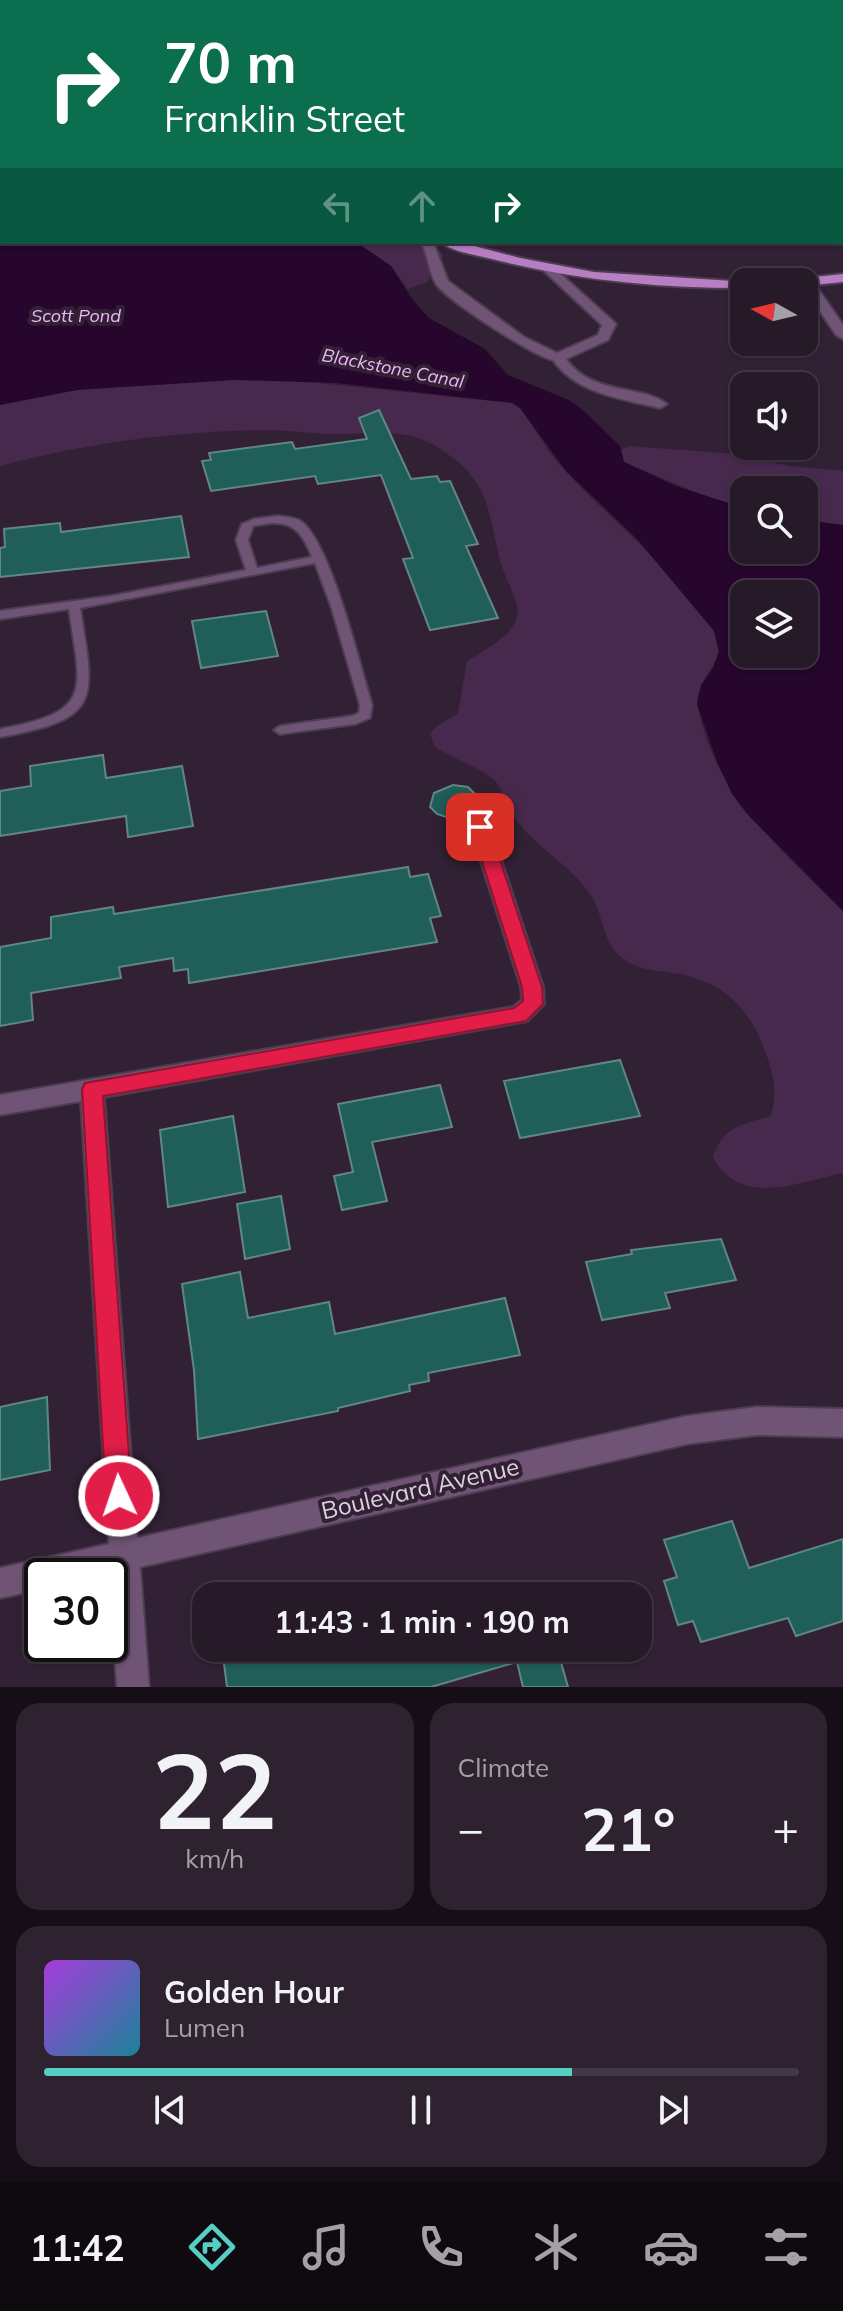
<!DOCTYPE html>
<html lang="en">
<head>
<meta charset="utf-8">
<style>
  body { margin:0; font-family:Mulish,sans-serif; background:#2e2230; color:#f1f3f6; height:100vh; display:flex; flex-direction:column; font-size:30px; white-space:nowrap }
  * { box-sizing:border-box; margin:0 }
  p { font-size:26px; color:#a4a0a8 }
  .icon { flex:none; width:44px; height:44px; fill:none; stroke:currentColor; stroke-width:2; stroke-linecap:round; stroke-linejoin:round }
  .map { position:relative; height:1687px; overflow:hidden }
  .sheet { display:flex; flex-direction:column; gap:16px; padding:16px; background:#150e16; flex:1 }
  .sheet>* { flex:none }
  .hud { position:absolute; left:0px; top:0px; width:844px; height:244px; box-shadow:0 2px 6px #0004,0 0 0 2px #423845; background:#0b6e4f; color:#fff; overflow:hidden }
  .needle { width:52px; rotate:278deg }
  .tools { position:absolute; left:730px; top:268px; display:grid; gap:16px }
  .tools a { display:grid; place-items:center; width:88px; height:88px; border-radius:16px; background:#261928; box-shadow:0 2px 6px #0004,0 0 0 2px #423845; font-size:40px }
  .speed { position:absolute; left:24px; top:1558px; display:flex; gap:16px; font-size:40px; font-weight:700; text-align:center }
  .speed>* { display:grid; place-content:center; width:104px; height:104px; border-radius:50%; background:#261928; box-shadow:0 2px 6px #0004,0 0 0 2px #423845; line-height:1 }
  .speed .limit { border:4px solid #111; border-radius:12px; background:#fff; color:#111 }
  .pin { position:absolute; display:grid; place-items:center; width:68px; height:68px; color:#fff; margin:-34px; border-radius:16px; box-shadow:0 4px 12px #0006 }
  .me { position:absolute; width:88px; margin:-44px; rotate:357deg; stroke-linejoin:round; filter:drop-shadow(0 0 6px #0008) }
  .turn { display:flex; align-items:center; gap:28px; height:168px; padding:0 32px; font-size:36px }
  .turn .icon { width:104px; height:104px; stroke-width:2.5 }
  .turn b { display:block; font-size:56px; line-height:68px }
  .lanes { display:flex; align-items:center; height:76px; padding:0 32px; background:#0003; justify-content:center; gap:40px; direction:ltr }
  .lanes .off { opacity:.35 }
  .big { font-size:60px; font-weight:700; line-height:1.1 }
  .sheet .widget { flex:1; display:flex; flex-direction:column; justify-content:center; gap:12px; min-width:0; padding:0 28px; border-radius:24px; background:#2e2230 }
  .sheet .dial { align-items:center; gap:0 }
  .dial b { font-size:104px; line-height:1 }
  .song { display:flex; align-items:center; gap:24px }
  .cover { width:96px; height:96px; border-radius:12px; background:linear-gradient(135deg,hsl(280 70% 55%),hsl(190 70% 35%)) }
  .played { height:8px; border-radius:4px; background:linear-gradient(90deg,#55cec4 70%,#423845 70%) }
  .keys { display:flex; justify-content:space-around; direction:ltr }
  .heat { display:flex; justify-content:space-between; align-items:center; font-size:44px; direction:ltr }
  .sheet .tiles { flex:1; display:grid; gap:16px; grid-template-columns:1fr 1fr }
  .widget:last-child { grid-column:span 2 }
  .trip { position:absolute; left:192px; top:1582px; width:460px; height:80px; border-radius:24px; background:#261928; box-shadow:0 2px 6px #0004,0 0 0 2px #423845; font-weight:700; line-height:80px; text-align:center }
  .dock { display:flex; height:128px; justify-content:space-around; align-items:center; background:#0f0a10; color:#a4a0a8 }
  .dock .icon { width:56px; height:56px }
  .dock .selected { color:#55cec4 }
  .dock b { font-size:36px; color:#f1f3f6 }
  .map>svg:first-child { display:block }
  .green { fill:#47294d }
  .water { fill:#26062c; fill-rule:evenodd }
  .building { fill:#205e59; stroke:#618783; stroke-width:2 }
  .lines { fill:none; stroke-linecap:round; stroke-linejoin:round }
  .lane-casing { stroke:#4d3d50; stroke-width:4 }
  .street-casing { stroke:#4d3d50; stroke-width:4 }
  .primary-casing { stroke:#4d3d50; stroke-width:4 }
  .lane { fill:#705476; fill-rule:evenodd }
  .street { fill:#705476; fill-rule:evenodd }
  .primary { fill:#b87ec3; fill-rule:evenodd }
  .route { fill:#e11d48; stroke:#92132f; stroke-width:2 }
  .labels { text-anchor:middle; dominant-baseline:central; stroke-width:8; stroke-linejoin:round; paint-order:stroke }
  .far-water-label { font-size:18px; font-style:italic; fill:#efb7fa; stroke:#322135 }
  .near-street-label { font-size:24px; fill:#dcd1de; stroke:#322135 }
</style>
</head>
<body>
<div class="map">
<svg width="843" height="1687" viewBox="0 0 843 1687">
  <rect width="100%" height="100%" fill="#322135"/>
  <path class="green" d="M0 0H843V91L842 2H2V45Z
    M356 242C376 242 436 235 443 256L427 282 408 289 391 266Z
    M289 380 512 403 520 408C535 429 548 453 566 472 615 524 672 567 712 628 733 662 693 677 698 706 713 794 784 852 843 911V1173C798 1182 741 1209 713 1157 723 1126 742 1125 771 1116 778 1090 773 1071 763 1046 747 1006 723 983 680 974 655 970 632 971 614 950 603 935 602 915 593 899 573 865 535 848 513 816 506 805 503 787 493 779 476 765 453 759 435 747L430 734 438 725 458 714 467 661C484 650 523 632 517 606 513 590 504 576 500 560 487 507 490 481 439 448 407 427 374 434 338 434 314 434 290 430 265 430 176 431 86 443 0 466V405C94 381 192 379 289 380Z
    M629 446 736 454 789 466 843 471V525L804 520V490H744V508L707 497 624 462 621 450Z"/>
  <path class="water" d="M0 174 2 242H356L391 266 412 299 429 318 485 349 508 375 569 400 584 411 620 446 624 462 676 486 744 508V550H804V520L843 525V911L748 815 732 794 717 762 697 704 701 685 713 668 719 652 714 631 637 539 566 471 520 408 512 403 336 383 234 380 77 390 0 405ZM744 594H804V654H744Z"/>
  <path class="building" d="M379 410 411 479 437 476 440 482 450 481 478 544 466 546 498 618 430 630 403 559 413 558 381 475 318 484 315 476 211 491 202 461 211 460 209 453 292 442 295 449 367 439 359 418Z
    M181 516 189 557 0 577V548L5 547 4 529 60 523 61 532Z
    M266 611 278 656 201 668 192 621Z
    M103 755 106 778 182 766 193 826 128 837 126 816 0 836V791L31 786 30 766Z
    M453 785 468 787 480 799 475 813 452 819 437 814 430 807 434 793Z
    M408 867 410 877 428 874 441 916 430 918 437 942 189 983 188 969 174 971 173 958 119 967 121 978 31 993 33 1020 0 1026V947L51 938V917L113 907 114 914Z
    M620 1060 640 1116 520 1138 504 1081Z
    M440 1085 452 1127 372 1142 387 1201 342 1210 334 1176 353 1172 338 1104Z
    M233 1116 245 1192 168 1207 160 1130Z
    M281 1196 290 1249 245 1259 237 1204Z
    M721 1239 736 1280 665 1293 670 1308 602 1320 586 1262 632 1254 631 1250Z
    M240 1272 248 1318 329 1302 335 1334 505 1298 520 1355 428 1373 429 1381 409 1385 410 1391 338 1408V1411L198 1439 194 1370 182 1284Z
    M47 1397 50 1470 0 1480V1407Z
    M732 1521 749 1568 843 1539V1621L796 1636 788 1618 701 1642 693 1621 678 1625 664 1581 677 1577 664 1540Z
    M222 1648H557L568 1687H523L517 1662 431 1687H227Z"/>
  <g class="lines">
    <defs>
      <path id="lane" d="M278 516C286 517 295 517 302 522 331 545 360 665 372 705L370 718 355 724 280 734 274 730 280 726 352 716 359 713 360 705 331 606 315 563 80 608C95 701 102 719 0 737V729C94 712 81 692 69 609L0 619V611L111 596 246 570 236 540 242 524 254 519ZM272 523C296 522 304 537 312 557L257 568 248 540 253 526Z"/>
      <path id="street" d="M421 242H433L448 281 524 337 557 353 598 335 602 325 543 270 553 267 616 324 608 340 566 359C592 396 641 384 667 404L660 408C623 399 577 394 553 360 533 356 447 300 436 284 429 272 428 255 421 242Z
        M803 279H811L843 325V339L836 335 804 287V282H801Z
        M480 820 490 827 543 987 544 1004 527 1021 104 1097 137 1538 687 1416 757 1407 843 1409V1437L757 1435 687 1444 140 1567 149 1687H117L110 1573 42 1576V1589L0 1598V1568L109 1544 81 1101 0 1115V1095L513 1007 522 1000 521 987 470 827Z"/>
      <path id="primary" d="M0 125H2V132H0Z
        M440 242H459L520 258 594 272 749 282H744V288C659 288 575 280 492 259 476 255 453 252 440 242Z
        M843 274V282L804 286V282H798L804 278Z"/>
    </defs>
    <use href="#lane" class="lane-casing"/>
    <use href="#street" class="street-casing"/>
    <use href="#primary" class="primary-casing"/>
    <use href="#lane" class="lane"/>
    <use href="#street" class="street"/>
    <use href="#primary" class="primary"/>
  </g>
  <path class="route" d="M480 821 489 827 542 987 543 1004 526 1021 103 1096 132 1496 128 1505 119 1509 110 1505 106 1496 82 1089 85 1083 514 1008 523 1001 522 987 471 827Z"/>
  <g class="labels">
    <g class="far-water-label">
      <text x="76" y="315">Scott Pond</text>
      <text transform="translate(393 368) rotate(11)">Blackstone Canal</text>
    </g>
    <g class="near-street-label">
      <text transform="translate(420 1488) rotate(-13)">Boulevard Avenue</text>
    </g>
  </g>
</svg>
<div class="tools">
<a><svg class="needle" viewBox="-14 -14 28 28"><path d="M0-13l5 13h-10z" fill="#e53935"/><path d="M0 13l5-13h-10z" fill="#a4a0a8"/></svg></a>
<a><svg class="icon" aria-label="sound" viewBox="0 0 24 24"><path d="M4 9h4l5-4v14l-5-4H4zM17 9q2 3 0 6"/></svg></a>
<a><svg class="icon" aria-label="search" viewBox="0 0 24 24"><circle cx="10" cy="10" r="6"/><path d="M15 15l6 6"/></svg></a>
<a><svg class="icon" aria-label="layers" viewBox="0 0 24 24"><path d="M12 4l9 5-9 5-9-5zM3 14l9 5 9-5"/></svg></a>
</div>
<div class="speed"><div class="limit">30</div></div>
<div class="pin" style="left:480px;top:827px;background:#d93025"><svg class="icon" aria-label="arrive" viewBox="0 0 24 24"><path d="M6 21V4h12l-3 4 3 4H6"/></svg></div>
<svg class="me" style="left:119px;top:1496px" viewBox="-20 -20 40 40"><circle r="17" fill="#e11d48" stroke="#fff" stroke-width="3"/><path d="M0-11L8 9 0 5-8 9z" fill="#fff"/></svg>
<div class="trip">11:43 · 1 min · 190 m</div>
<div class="hud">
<div class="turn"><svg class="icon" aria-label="right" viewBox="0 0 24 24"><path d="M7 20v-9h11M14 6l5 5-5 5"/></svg><div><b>70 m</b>Franklin Street</div></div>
<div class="lanes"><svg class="icon off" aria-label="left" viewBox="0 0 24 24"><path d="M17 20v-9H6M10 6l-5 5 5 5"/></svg><svg class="icon off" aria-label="ahead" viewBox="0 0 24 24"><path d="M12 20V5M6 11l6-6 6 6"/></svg><svg class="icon" aria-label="right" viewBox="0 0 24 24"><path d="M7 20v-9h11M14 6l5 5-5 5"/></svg></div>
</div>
</div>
<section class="sheet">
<div class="tiles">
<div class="widget dial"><b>22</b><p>km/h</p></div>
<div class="widget"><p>Climate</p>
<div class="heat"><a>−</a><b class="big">21°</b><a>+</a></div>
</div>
<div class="widget">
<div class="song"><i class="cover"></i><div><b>Golden Hour</b><p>Lumen</p></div></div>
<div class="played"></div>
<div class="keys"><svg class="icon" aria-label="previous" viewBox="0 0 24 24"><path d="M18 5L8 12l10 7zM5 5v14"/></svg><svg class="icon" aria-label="pause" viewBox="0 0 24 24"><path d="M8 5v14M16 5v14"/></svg><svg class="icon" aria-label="next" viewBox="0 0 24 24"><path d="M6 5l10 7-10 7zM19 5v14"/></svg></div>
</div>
</div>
</section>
<nav class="dock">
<b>11:42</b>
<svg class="icon selected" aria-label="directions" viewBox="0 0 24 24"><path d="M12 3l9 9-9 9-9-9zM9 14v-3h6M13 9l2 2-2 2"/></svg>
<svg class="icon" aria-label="music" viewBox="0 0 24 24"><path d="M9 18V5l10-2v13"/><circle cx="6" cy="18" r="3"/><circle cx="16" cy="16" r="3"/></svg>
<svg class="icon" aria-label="phone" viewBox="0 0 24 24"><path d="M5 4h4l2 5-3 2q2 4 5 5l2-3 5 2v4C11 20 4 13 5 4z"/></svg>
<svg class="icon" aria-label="climate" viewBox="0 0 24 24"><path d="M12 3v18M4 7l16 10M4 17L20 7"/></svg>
<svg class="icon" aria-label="car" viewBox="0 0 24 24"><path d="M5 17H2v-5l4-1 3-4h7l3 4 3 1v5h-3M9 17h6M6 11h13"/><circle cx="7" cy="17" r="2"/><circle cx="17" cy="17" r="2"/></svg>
<svg class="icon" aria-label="filters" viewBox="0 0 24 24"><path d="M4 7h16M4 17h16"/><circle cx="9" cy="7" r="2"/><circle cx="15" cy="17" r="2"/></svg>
</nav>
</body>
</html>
